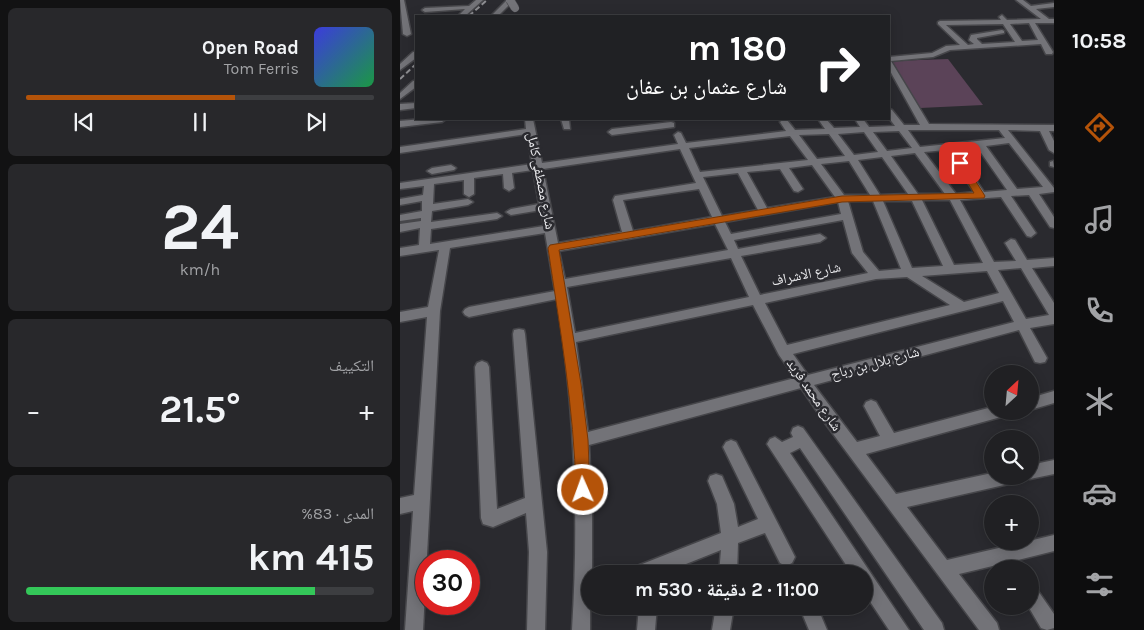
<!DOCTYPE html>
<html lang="ar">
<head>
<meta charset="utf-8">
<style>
  body { margin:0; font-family:Karla,"Noto Naskh Arabic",sans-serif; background:#28282b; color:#f1f3f6; direction:rtl; height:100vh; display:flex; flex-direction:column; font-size:19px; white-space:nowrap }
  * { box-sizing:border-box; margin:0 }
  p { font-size:16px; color:#a2a3a6 }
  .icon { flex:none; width:28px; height:28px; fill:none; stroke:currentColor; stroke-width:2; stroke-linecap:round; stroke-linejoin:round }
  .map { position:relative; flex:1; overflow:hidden; direction:ltr }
  .side { display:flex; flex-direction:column; gap:8px; padding:8px; background:#121213; width:400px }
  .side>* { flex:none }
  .top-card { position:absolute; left:15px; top:15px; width:475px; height:105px; border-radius:0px; box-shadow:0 2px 12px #0003,0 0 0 1px #3d3e41; direction:rtl; background:#202124; color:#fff; overflow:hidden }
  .needle { width:32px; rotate:26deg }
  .buttons { position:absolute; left:584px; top:365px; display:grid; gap:10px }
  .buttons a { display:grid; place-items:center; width:55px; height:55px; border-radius:50%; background:#202023; box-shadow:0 2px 12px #0003,0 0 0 1px #3d3e41; font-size:25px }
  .speed { position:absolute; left:15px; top:550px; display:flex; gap:10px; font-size:25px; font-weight:700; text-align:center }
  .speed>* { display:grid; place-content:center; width:65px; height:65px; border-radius:50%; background:#202023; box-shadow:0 2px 12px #0003,0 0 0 1px #3d3e41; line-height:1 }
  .speed .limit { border:8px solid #d22; background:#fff; color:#111 }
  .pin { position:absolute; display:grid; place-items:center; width:42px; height:42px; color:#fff; margin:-21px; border-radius:10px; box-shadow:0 2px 8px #0006 }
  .me { position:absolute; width:55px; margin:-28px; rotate:358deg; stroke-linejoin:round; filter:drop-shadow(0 0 4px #0008) }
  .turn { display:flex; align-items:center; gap:18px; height:105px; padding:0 20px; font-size:22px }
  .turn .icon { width:65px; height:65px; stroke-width:2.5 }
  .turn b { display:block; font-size:35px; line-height:42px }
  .big { font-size:38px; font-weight:700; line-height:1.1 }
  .side .tile { flex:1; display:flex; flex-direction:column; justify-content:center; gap:8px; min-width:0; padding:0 18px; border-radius:8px; background:#28282b }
  .side .dial { align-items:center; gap:0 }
  .dial b { font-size:65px; line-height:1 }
  .song { display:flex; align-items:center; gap:15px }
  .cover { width:60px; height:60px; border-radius:8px; background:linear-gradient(135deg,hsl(240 70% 55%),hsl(140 70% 35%)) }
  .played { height:5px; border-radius:2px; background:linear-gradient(90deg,#b45309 60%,#3d3e41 60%) }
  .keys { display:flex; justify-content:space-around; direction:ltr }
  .heat { display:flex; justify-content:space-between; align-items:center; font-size:28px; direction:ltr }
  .charge { height:8px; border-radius:4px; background:linear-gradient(90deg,#34c759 83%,#3d3e41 0) }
  .trip { position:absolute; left:181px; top:565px; width:292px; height:50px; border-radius:25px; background:#202023; box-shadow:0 2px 12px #0003,0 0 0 1px #3d3e41; font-weight:700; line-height:50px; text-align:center; direction:rtl }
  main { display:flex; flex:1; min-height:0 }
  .dock { display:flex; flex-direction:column; width:90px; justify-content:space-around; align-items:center; background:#0d0d0e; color:#a2a3a6 }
  .dock .icon { width:35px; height:35px }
  .dock .on { color:#b45309 }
  .dock b { font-size:22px; color:#f1f3f6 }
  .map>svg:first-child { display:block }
  .green { fill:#5b4358 }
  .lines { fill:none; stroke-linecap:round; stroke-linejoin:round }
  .minor-casing { stroke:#46464a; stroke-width:3 }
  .minor { fill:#737378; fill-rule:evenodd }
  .rail { stroke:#8d8d91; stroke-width:2; stroke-dasharray:5.5 3; stroke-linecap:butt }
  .minor-bridge-casing { stroke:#46464a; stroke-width:9; stroke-linecap:butt }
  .minor-bridge { stroke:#737378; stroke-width:8 }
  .route { fill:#b45309; stroke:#753606 }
  .labels { text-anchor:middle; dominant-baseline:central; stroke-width:5; stroke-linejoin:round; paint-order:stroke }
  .street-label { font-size:14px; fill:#e9e9ec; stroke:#2a2a2f }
</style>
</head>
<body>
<main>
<nav class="dock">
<b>10:58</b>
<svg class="icon on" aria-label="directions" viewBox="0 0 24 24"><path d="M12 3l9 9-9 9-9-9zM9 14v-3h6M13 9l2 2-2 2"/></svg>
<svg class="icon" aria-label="music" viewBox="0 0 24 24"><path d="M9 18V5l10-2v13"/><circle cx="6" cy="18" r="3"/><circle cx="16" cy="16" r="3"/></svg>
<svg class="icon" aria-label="phone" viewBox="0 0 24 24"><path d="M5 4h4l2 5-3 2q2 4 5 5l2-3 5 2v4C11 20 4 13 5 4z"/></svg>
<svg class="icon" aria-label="climate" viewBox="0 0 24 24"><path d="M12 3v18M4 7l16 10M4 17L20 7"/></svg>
<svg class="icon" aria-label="car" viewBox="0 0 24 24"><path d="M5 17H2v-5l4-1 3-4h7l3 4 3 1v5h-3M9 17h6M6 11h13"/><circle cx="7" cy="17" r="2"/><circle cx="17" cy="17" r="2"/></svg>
<svg class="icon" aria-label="filters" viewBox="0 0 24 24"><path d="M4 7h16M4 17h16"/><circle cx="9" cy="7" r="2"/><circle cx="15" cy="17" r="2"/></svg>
</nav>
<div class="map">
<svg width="654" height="630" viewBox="0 0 654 630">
  <rect width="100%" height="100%" fill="#2a2a2f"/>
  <path class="green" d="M548 59 583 105 520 108 492 61Z"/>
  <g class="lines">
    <defs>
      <path id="minor" d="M0 0H4L11 34 7 36 3 34Z
        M76 0H83L65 16H58L65 9 25 12 22 10 25 8 69 6Z
        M107 0H114L98 16H91Z
        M616 0H623L631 6 654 3V7L636 9 649 19H654V23H635L653 52 652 54H646L641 44 550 50 533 57 491 61 529 124 654 125V131H649L654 141V153L649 150 640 131 608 130 654 188V192L639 194 654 217V228L650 227 629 195 611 196 636 233 631 237 627 236 601 197 560 200 594 262 616 261 605 243 611 239 615 240 627 260 654 258V266L632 268 654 303V324L630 328 647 358 645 362 640 363 635 362 619 330 414 385 457 442 480 436 464 406 466 402 471 400 476 402 494 433 592 407V411H608L606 415 601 417 466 454 496 494 592 473V476H621L619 481 613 483 507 507 547 560 654 535V551L618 560 623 569H604L601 564 559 574 597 623 599 630H579L422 419 401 388 189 445 192 511V574H190V630H172C179 519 175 409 157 299L69 317 65 315 63 312 65 309 69 307 155 291 145 233 50 248 40 311 23 630H5L13 511 0 514V498L14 495 27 317 0 322V312L28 307 39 250 0 256V248L19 245 20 228 0 232V224L21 221V218L0 221V215L22 211V201L0 205V199L23 195 24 186 0 189V183L132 164 127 134 0 153V147L126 129 125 119H133L142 163 278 144 274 135 278 132 281 133 286 143 386 131 380 122 384 119 387 120 395 130 425 129 418 119H426L434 128 460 127 455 119H463L469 127 495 126 489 118V109L492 110 504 125H520L489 69V57L532 53 546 46 560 45 538 24V22L540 21 601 20 599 17 602 15 607 20 641 19ZM629 23 638 40 622 41 610 24ZM603 24 615 42 582 44 577 39V38L604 33V31L602 30 571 35 569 40 574 44 568 45 546 25ZM508 130H599L605 138 520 147ZM499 131 512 148 487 151 473 132ZM464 132 478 152 454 155 438 134ZM429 134 445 156 417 159 399 135ZM390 136 408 160 300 172 289 148ZM609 143 643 187 617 189 586 146ZM577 147 607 190 584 192 555 149ZM280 149 296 183 215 196 213 200 222 232 158 243 143 169ZM546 150 574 192 556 194 524 152ZM515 153 545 194H518L491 156ZM482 157 508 194 480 195 458 160ZM449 161 470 195H444L421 164ZM412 165 435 197 367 208 347 172 380 169 394 191 398 192 403 189 389 168ZM133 170 139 204 111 209 106 212 111 215 141 210 144 226 30 244 31 229 97 219 102 216 97 213 31 222 32 211 68 205 73 202 68 199 33 204 34 184 64 180V194L69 197 74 194V178L103 174 104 188 109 191 114 188 112 173ZM338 173 358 210 322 216 303 177ZM299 189 312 217 233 231 223 200ZM522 200H550L583 263 554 265ZM448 201H473L501 269 479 271 463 252ZM483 201H512L543 266 512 268ZM438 202 441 214 331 234 325 222ZM443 220 452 253 468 273 360 295 341 256 420 242 426 238 420 234 338 249 334 240ZM315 224 328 250 165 279 159 251ZM331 258 349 297 175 333 167 287ZM621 268 649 315 626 319 598 270ZM587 271 599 293 564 302 522 276ZM507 277 550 305 387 345 365 303 476 279ZM603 301 614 322 408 375 393 354ZM353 305 379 355 395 378 188 432 176 342Z
        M13 52H16V58L0 70V64Z
        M13 81H16V87L0 99V93Z
        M16 103V108L0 110V104Z
        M22 119H46L42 122 0 127V121Z
        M161 119H169L170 129H164Z
        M271 122 274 123V127L212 135 208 132 212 129Z
        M653 161 654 167 650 166V162Z
        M51 165 56 168 54 170 32 174 27 171 32 168Z
        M119 329 124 330 125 334 147 552 145 630H127L129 552 126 513 93 527 83 524 81 518 75 367 77 363 82 361 87 363 89 367 97 509 125 498 113 334 114 330Z
        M654 391V403L630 410V398Z
        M398 426 403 428 408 435 542 623 544 630H524L400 448 390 453 509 630H489L465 594V574H452L367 444 370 439 375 437 382 442 393 437 391 433 393 428Z
        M331 440 336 442 392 551 395 557 392 563 386 566 380 563 365 533 338 543 337 574H319L321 550 261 574H229L232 568 321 533 317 504 308 481 310 476 316 474 322 476 334 504 338 527 358 519 323 447 326 442Z
        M654 460V474L630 479 624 477 630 476V465Z
        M630 585 636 588 654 614V628L647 630 641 628 628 606H630Z
        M239 606H257L255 630H237Z
        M316 606H334L330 630H312Z
        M399 606H417L427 630H409Z"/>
    </defs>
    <use href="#minor" class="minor-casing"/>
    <use href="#minor" class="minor"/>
    <path class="rail" d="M69 16 87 0
      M0 79 16 64"/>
    <defs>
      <path id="minor-bridge" d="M110 0 115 8"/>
    </defs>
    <use href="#minor-bridge" class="minor-bridge-casing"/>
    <use href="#minor-bridge" class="minor-bridge"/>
  </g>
  <path class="route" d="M560 160 563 161 585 196 584 198 442 202 159 250 181 384 188 440 190 490 188 495 183 497 178 495 176 490C174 409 160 329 148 248L150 245 442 196 574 193 556 163Z"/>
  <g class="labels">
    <g class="street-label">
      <text transform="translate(141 181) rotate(79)">شارع مصطفى كامل</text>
      <text transform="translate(406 274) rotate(-12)">شارع الاشراف</text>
      <text transform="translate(475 363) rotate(-15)">شارع بلال بن رباح</text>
      <text transform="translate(414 395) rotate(55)">شارع محمد فريد</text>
    </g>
  </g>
</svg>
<div class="buttons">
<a><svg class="needle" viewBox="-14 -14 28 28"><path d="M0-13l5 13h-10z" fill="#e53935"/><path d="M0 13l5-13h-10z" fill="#a2a3a6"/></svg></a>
<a><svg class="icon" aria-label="search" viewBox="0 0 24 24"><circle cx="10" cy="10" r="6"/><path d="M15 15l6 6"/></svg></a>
<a>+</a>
<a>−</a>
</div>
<div class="speed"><div class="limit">30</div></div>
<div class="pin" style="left:560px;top:163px;background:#d93025"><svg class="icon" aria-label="arrive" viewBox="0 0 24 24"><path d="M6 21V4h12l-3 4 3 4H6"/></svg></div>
<svg class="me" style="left:183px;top:490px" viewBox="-20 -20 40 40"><circle r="17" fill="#b45309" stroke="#fff" stroke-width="3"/><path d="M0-11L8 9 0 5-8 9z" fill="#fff"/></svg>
<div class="trip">11:00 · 2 دقيقة · 530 m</div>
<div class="top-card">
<div class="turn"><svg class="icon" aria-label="right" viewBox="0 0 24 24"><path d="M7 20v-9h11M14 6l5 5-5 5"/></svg><div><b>180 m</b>شارع عثمان بن عفان</div></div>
</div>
</div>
<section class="side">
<div class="tile">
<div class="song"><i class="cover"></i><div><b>Open Road</b><p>Tom Ferris</p></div></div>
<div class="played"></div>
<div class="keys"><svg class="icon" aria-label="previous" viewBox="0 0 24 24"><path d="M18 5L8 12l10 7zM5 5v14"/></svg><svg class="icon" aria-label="pause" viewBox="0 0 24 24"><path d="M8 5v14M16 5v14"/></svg><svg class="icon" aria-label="next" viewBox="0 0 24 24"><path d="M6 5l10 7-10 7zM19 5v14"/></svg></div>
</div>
<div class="tile dial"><b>24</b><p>km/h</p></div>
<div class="tile"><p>التكييف</p>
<div class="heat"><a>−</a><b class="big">21.5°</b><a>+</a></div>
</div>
<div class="tile"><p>المدى · 83%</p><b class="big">415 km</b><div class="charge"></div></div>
</section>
</main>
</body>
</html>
